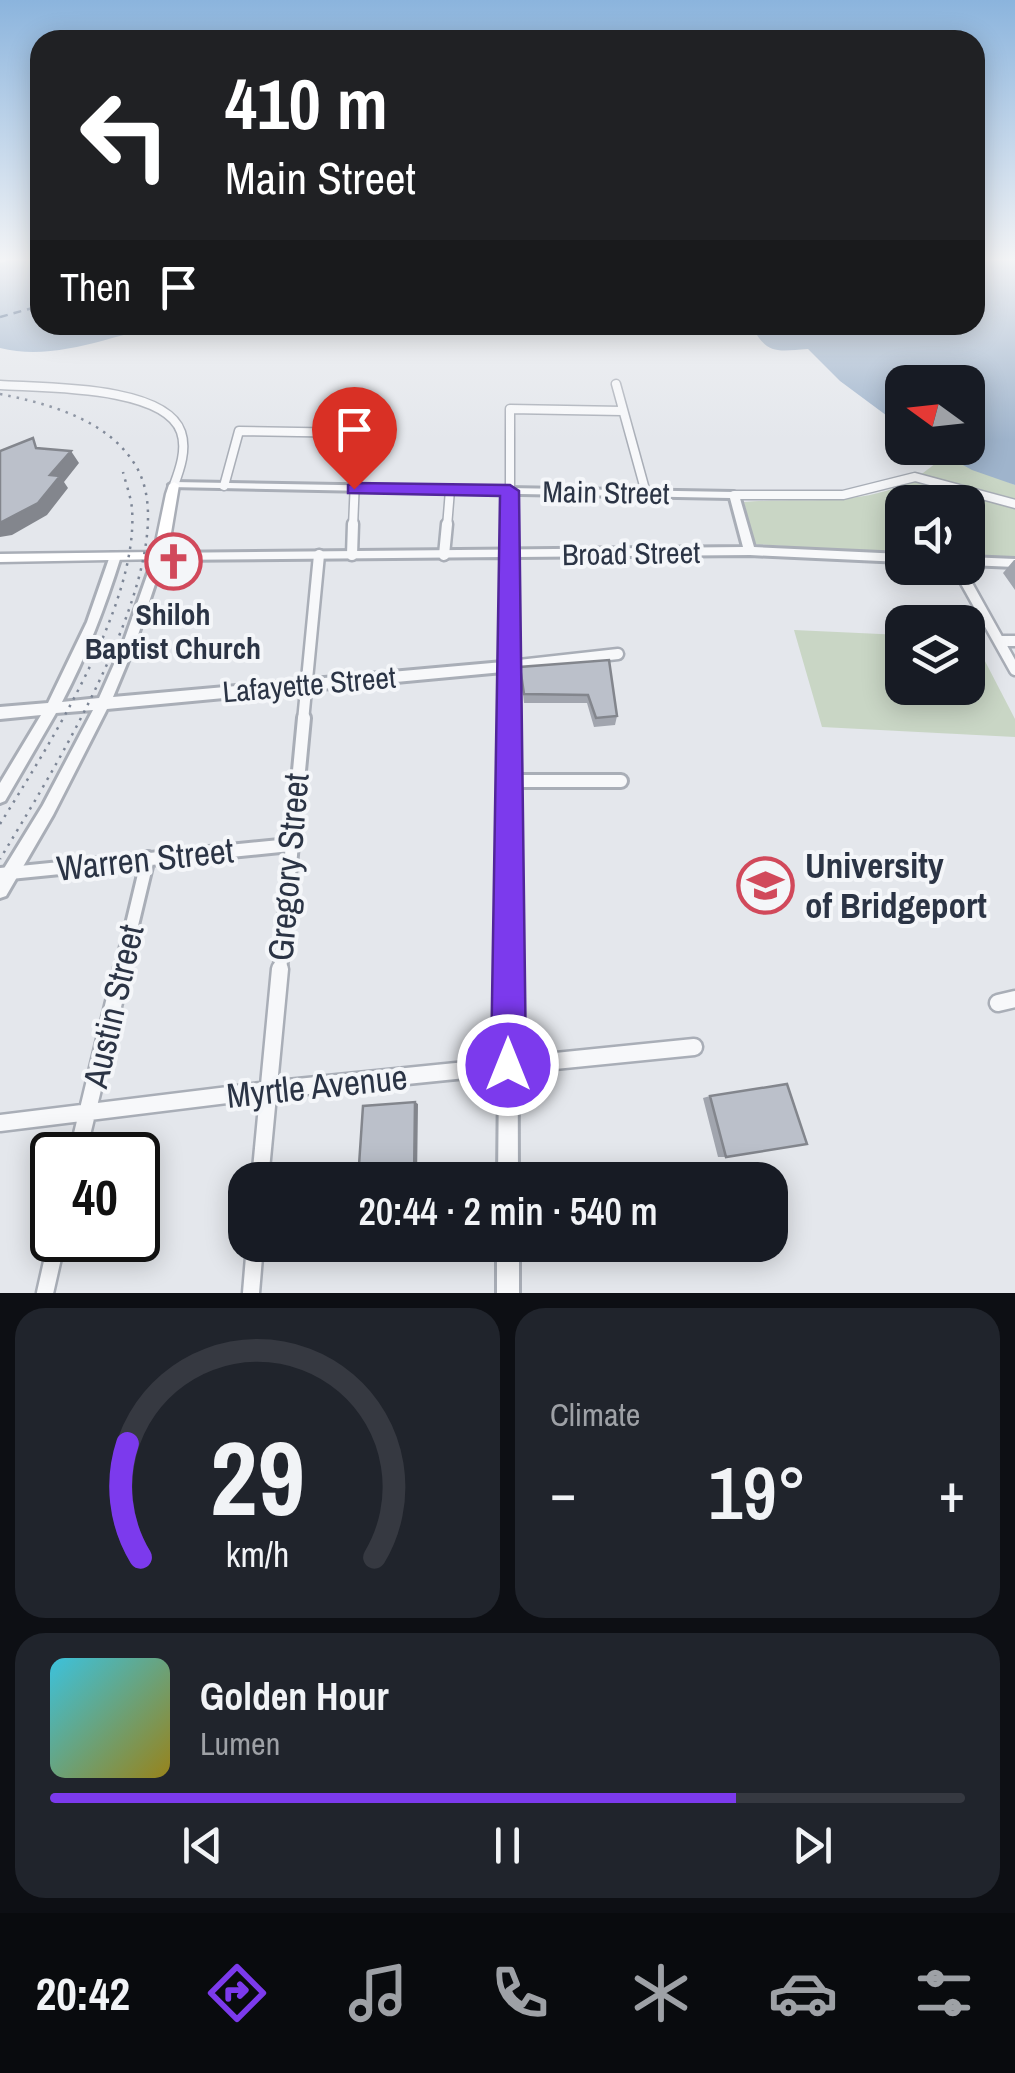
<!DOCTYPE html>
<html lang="en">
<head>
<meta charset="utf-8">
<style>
  body { margin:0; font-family:"Archivo Narrow",sans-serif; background:#20242c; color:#f1f3f6; height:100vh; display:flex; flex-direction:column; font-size:38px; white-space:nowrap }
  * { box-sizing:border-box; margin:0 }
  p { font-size:32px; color:#9ea1a6 }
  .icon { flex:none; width:55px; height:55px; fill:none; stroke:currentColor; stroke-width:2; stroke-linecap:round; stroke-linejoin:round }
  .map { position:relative; height:1293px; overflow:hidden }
  .side { display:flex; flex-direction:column; gap:15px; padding:15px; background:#0d0f14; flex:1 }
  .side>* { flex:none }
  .top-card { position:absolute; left:30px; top:30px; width:955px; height:305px; border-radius:30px; box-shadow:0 5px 25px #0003; background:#202124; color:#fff; overflow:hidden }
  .needle { width:65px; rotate:285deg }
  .tools { position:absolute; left:885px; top:365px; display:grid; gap:20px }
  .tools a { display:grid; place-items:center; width:100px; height:100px; border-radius:20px; background:#171b24; box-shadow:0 5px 25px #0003; font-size:50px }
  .speed { position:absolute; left:30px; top:1132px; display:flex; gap:20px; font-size:50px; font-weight:700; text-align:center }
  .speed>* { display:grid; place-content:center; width:130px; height:130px; border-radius:50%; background:#171b24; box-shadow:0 5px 25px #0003; line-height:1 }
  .speed .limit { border:5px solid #111; border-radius:15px; background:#fff; color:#111 }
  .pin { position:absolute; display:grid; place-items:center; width:85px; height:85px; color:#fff; margin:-102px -42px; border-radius:50% 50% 50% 0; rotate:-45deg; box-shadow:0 0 10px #0007 }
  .pin .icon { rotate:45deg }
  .me { position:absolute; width:110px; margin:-55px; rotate:0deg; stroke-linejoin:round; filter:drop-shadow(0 0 8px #0008) }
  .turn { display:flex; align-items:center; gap:35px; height:210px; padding:0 30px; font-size:45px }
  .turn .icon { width:130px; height:130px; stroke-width:2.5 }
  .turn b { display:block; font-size:70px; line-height:85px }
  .then { display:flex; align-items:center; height:95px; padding:0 30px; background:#0003; gap:20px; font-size:38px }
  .big { font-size:75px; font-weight:600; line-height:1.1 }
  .side .widget { flex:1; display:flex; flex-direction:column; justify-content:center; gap:15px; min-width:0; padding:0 35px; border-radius:30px; background:#20242c }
  .side .dial { align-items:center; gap:0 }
  .dial svg { height:260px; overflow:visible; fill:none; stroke:#363941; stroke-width:7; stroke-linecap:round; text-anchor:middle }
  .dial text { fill:#f1f3f6; stroke:none }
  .song { display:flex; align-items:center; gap:30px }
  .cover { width:120px; height:120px; border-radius:15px; background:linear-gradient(135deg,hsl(190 70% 55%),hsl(50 70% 35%)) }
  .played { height:10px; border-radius:5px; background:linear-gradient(90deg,#7c3aed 75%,#363941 75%) }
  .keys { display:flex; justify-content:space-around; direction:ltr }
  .heat { display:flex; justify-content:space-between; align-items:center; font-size:55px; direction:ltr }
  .side .tiles { flex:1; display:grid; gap:15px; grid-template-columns:1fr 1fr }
  .widget:last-child { grid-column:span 2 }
  .trip { position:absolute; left:228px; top:1162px; width:560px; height:100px; border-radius:30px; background:#171b24; box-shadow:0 5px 25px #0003; font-weight:600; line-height:100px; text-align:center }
  .tab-bar { display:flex; height:160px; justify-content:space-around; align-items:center; background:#090b0e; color:#9ea1a6 }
  .tab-bar .icon { width:70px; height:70px }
  .tab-bar .on { color:#7c3aed }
  .tab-bar b { font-size:45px; color:#f1f3f6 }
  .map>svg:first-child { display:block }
  .green { fill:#c9d6c5 }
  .water { fill:#9fb4cc }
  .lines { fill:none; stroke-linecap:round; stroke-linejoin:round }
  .ferry { stroke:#34527a; stroke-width:2.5; stroke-dasharray:8 6; stroke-linecap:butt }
  .minor-far3-casing { stroke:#a9aeb7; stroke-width:11 }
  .minor-far2-casing { stroke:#a9aeb7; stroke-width:15 }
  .minor-far1-casing { stroke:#a9aeb7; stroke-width:18 }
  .minor-casing { stroke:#a9aeb7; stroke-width:21 }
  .tertiary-casing { stroke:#a9aeb7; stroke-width:6 }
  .secondary-casing { stroke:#a9aeb7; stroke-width:5 }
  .minor-far3 { stroke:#f7f8fa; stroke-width:8 }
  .minor-far2 { stroke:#f7f8fa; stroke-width:10 }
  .minor-far1 { stroke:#f7f8fa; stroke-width:12 }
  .minor { stroke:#f7f8fa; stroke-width:16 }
  .tertiary { fill:#f7f8fa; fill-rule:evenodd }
  .secondary { fill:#fff; fill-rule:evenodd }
  .rail { stroke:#7d8696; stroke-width:2.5; stroke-dasharray:2.5 6; stroke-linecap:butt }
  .wall { fill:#a1a5ae }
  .shaded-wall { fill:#83868d }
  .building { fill:#bbc0ca; stroke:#83868d; stroke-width:2.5 }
  .route { fill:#7c3aed; stroke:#51269a; stroke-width:2.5 }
  .labels { text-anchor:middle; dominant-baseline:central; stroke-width:8; stroke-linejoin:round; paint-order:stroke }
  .street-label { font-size:30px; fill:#2b3445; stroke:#f4f6f9 }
  .poi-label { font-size:30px; font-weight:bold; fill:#2b3445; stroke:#f4f6f9 }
  .near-street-label { font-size:35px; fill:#2b3445; stroke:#f4f6f9 }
  .near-poi-label { font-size:35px; font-weight:bold; fill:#2b3445; stroke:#f4f6f9; text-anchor:start }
</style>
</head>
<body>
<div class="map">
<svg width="1015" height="1293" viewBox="0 0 1015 1293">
  <rect width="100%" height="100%" fill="#e4e7ec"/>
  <path class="green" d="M946 457 1015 485V558L968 556V502H902V554L754 544 744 502C800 497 863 508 914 479 926 472 934 463 946 457Z
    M794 630 902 635V688H968V638H973L1015 719V737L822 727Z"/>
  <path class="water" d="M12 259H40V325H170C116 332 58 363 0 348V263Z
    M975 259H1015V485L972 470 932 448H968V382H902V427L840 381 808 349C779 351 768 355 754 330L793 325H975Z"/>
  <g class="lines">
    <path class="ferry" d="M0 317 40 306"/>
    <defs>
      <path id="minor-far3" d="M616 384 646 493
        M0 385C41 388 165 385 181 432 187 449 180 469 174 485
        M224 486 239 431 357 433 353 527
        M734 495H843L915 477 1015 504
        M447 527 450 490
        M510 527V409L622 411"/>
      <path id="minor-far2" d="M510 524V554
        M352 555 353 524
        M444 555 447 524
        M958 568 1015 670
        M999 641H1015
        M510 666 618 654
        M303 721 319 555"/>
      <path id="minor-far1" d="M509 781H621
        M0 874 290 845
        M121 971 148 858
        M280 971 304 718"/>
      <path id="minor" d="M998 1003 1015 999
        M0 1123 268 1090 694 1047
        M77 1155 122 969
        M260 1180 280 969
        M45 1293 57 1240
        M251 1293 255 1245"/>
      <path id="tertiary" d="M174 482 734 492 739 495 754 547 902 554V562L750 555 516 557 518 1180H498L503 672 107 709 53 815 6 896 0 898V875L43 805 93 710 56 713 5 801 0 803V783L41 715 0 719V707L48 703 87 622 111 553H119L121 556C105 607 87 655 62 702L99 698 123 644 155 553 743 547 730 498 170 487 169 485ZM504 557 503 662 113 697 135 644 163 560Z
        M968 557 1015 559V567L968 565Z
        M497 1245H519V1293H497Z"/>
      <path id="secondary" d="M174 482 179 485 170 539 163 559 0 562V554L154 552 166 494 169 485Z"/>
    </defs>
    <use href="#minor-far3" class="minor-far3-casing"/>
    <use href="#minor-far2" class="minor-far2-casing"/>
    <use href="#minor-far1" class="minor-far1-casing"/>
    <use href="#minor" class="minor-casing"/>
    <use href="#tertiary" class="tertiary-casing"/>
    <use href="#secondary" class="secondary-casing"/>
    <use href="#minor-far3" class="minor-far3"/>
    <use href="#minor-far2" class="minor-far2"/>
    <use href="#minor-far1" class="minor-far1"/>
    <use href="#minor" class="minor"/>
    <use href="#tertiary" class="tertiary"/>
    <use href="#secondary" class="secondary"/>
    <path class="rail" d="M0 394C50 404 110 420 137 468 188 558 48 779 0 859
      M0 824C49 745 139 604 132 509 131 497 126 484 123 472"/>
  </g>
  <path class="wall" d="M1014 560H1015V590L1003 573Z
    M609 660 617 716 615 725 594 727 587 703H524L520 667Z
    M710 1096 726 1157H718L703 1098Z"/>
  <path class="shaded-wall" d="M71 451 79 463 64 482 68 488 47 515 12 535 0 537V523L50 475Z
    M415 1102 418 1104 417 1180H414Z"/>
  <path class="building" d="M33 438 36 448 71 451 50 475 60 476 38 503 0 523V451Z
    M609 660 617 716 596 718 588 695 524 694 520 667Z
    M787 1084 807 1144 726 1157 710 1096Z
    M415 1102 414 1180H358L363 1106Z"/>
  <linearGradient id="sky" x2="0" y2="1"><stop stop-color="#8bb4dd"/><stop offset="0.59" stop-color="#f3f4f6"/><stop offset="1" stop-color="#f3f4f6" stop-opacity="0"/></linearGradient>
  <rect width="1015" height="440" fill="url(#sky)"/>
  <path class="route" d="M354 483 510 485 519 491 526 1065 521 1077 508 1082 496 1077 491 1065 500 496 348 493V485Z"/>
  <defs>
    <symbol id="church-ring" viewBox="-11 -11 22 22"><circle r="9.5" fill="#f4f6f9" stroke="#d1495b" stroke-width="1.5"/><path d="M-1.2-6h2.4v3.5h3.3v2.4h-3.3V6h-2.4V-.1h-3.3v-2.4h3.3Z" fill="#d1495b"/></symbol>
    <symbol id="university-ring" viewBox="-11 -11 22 22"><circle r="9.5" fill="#f4f6f9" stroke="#d1495b" stroke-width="1.5"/><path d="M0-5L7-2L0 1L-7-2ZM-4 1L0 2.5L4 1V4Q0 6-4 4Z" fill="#d1495b"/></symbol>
  </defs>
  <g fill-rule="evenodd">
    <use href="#church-ring" x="142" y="530" width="63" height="63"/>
    <use href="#university-ring" x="734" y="854" width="63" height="63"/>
  </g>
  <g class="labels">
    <g class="street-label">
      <text transform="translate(606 492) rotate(1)">Main Street</text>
      <text transform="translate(631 553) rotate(-1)">Broad Street</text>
      <text transform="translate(309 684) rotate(-5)">Lafayette Street</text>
    </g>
    <g class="poi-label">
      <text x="173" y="614">Shiloh<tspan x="173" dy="34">Baptist Church</tspan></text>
    </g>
    <g class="near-street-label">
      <text transform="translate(145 859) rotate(-6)">Warren Street</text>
      <text transform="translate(288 867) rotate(-85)">Gregory Street</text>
      <text transform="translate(113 1006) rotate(-77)">Austin Street</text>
      <text transform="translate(317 1086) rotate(-6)">Myrtle Avenue</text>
    </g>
    <g class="near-poi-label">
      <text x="805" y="865">University<tspan x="805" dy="40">of Bridgeport</tspan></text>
    </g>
  </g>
</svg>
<div class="tools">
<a><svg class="needle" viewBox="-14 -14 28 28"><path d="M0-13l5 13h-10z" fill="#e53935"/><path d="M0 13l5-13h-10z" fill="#9ea1a6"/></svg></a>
<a><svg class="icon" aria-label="sound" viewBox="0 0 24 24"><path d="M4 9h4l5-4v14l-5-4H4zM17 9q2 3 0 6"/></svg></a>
<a><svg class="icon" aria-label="layers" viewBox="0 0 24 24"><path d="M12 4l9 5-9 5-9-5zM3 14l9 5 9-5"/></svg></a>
</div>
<div class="speed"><div class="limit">40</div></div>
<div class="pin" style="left:354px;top:489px;background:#d93025"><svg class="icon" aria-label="arrive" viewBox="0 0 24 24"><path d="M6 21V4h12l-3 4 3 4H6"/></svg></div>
<svg class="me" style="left:508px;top:1065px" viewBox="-20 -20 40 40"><circle r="17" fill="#7c3aed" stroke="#fff" stroke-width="3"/><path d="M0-11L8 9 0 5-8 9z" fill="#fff"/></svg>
<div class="trip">20:44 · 2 min · 540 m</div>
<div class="top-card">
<div class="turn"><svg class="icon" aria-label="left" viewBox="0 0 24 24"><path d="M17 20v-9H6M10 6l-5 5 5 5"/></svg><div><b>410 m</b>Main Street</div></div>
<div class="then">Then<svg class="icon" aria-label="arrive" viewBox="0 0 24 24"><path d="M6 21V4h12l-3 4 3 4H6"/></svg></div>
</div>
</div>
<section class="side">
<div class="tiles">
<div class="widget dial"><svg viewBox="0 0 100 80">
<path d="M14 69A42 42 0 1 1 86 69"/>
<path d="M14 69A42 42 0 0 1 10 34" stroke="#7c3aed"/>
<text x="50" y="56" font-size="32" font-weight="700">29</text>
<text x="50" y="72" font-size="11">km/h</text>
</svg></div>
<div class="widget"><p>Climate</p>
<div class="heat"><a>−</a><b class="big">19°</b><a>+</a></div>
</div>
<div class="widget">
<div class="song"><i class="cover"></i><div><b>Golden Hour</b><p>Lumen</p></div></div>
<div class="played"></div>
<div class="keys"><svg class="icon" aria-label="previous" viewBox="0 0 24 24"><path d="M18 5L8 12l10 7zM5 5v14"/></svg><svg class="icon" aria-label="pause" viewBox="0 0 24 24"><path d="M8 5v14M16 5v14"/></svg><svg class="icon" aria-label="next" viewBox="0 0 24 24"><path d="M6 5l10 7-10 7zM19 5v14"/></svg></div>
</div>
</div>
</section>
<nav class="tab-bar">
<b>20:42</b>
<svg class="icon on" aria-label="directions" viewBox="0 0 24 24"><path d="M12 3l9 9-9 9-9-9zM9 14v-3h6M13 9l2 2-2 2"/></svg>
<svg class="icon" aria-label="music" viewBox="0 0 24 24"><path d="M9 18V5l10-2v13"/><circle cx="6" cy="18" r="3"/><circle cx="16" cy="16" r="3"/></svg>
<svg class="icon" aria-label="phone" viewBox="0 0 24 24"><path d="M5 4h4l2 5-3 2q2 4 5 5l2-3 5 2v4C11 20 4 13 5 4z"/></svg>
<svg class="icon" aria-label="climate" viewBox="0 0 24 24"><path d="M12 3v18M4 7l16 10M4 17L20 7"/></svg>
<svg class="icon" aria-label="car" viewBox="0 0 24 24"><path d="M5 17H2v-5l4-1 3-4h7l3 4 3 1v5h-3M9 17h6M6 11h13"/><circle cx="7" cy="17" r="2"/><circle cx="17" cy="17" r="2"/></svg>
<svg class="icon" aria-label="filters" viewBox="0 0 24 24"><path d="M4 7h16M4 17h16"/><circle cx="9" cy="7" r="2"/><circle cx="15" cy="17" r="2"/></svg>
</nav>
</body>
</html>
